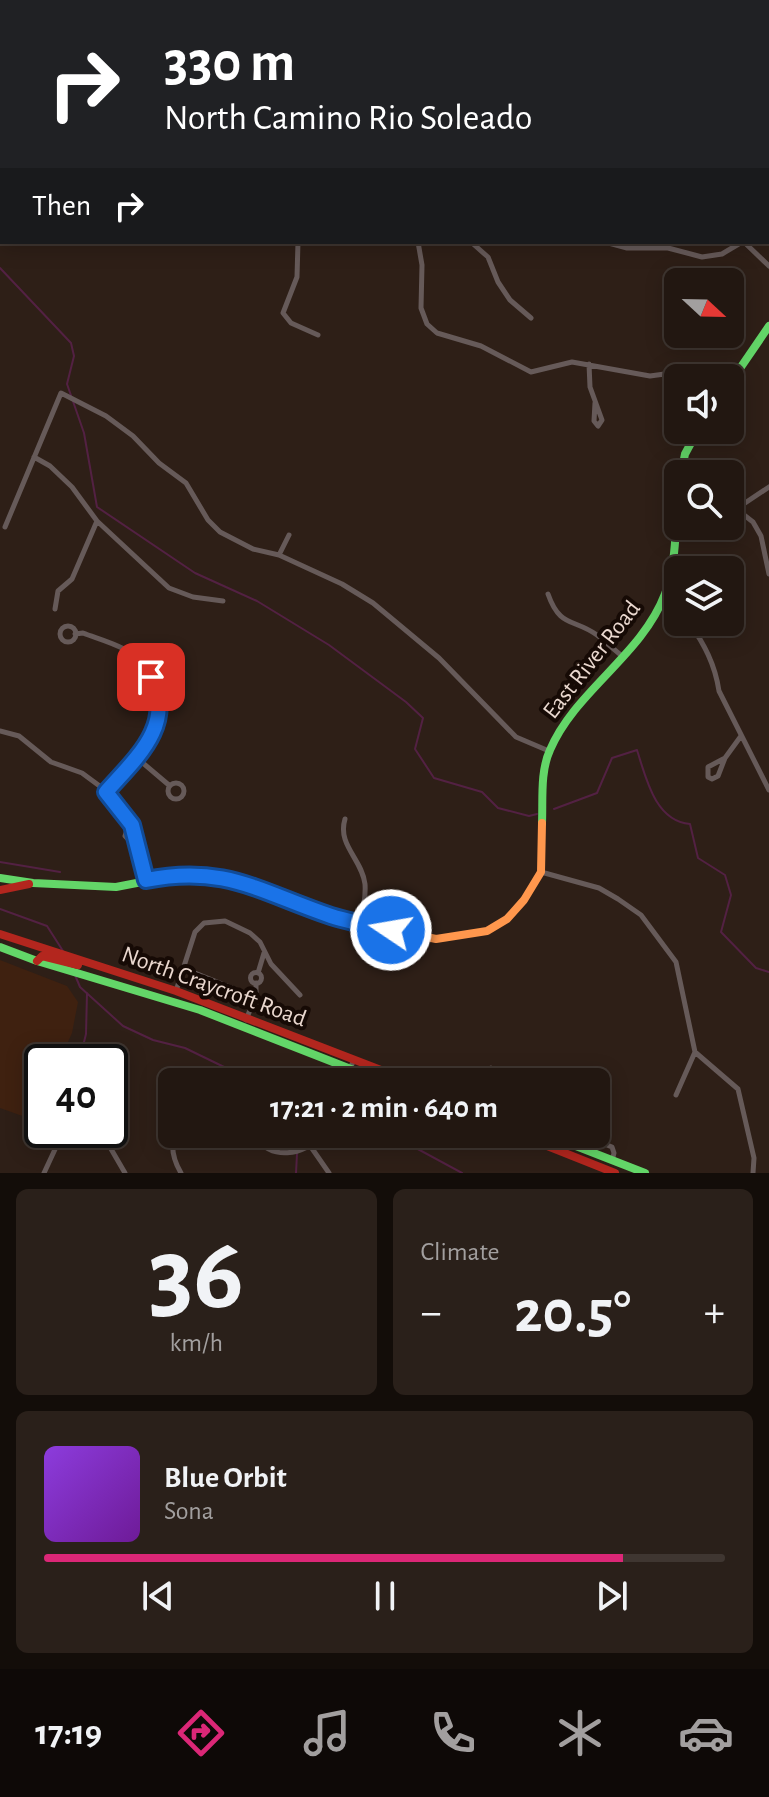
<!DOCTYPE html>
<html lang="en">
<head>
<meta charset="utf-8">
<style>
  body { margin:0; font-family:"Alegreya Sans",sans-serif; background:#2a201a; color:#f1f3f6; height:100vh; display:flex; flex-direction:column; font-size:30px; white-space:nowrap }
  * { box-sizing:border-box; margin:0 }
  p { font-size:26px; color:#a29f9f }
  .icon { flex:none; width:44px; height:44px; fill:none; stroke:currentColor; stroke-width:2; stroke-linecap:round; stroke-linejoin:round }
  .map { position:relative; height:1173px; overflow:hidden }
  .drawer { display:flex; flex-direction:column; gap:16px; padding:16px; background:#130d09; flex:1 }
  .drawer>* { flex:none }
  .hud { position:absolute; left:0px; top:0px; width:770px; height:244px; box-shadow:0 4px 20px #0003,0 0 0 2px #3f3631; background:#202124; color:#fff; overflow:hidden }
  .needle { width:52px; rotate:112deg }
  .controls { position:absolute; left:664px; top:268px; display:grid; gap:16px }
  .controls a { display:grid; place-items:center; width:80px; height:80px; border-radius:12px; background:#221711; box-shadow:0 4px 20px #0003,0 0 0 2px #3f3631; font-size:40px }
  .speed { position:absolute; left:24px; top:1044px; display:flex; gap:16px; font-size:40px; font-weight:700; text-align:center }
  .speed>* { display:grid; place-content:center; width:104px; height:104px; border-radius:50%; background:#221711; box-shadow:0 4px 20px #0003,0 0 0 2px #3f3631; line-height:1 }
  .speed .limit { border:4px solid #111; border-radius:12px; background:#fff; color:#111 }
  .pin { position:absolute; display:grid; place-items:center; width:68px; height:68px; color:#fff; margin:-34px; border-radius:16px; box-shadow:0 4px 12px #0006 }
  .me { position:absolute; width:88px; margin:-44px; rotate:282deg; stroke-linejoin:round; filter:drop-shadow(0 0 6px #0008) }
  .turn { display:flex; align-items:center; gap:28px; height:168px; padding:0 32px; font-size:36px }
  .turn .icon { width:104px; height:104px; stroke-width:2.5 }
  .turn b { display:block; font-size:56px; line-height:68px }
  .then { display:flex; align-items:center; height:76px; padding:0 32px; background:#0003; gap:16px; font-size:30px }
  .big { font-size:60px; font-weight:700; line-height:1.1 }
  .drawer .widget { flex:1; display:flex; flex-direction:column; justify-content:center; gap:12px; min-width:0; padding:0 28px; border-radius:12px; background:#2a201a }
  .drawer .dial { align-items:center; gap:0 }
  .dial b { font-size:104px; line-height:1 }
  .song { display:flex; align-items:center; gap:24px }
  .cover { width:96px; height:96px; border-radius:12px; background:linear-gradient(135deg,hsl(270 70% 55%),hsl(280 70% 35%)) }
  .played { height:8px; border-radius:4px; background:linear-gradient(90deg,#db2777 85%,#3f3631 85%) }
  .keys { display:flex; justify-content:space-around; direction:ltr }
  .heat { display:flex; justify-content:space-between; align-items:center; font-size:44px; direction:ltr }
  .drawer .tiles { flex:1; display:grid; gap:16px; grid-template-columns:1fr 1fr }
  .widget:last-child { grid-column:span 2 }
  .trip { position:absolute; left:158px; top:1068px; width:452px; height:80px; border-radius:12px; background:#221711; box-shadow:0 4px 20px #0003,0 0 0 2px #3f3631; font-weight:700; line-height:80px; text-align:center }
  .tabs { display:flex; height:128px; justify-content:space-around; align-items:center; background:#0e0907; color:#a29f9f }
  .tabs .icon { width:56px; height:56px }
  .tabs .on { color:#db2777 }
  .tabs b { font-size:36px; color:#f1f3f6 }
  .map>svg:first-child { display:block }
  .built { fill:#3f2110 }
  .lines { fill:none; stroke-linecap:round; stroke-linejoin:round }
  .stream { stroke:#532143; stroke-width:2 }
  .street { stroke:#665a59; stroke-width:5 }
  .fast { stroke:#63d668; stroke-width:8 }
  .slow { stroke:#ff974d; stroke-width:8 }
  .jam { stroke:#b3261e; stroke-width:8 }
  .route-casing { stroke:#114b97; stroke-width:20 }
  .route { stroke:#1a73e8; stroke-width:14 }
  .labels { text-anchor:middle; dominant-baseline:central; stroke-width:8; stroke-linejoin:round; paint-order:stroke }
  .street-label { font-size:24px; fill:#ead8cf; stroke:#160a05 }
</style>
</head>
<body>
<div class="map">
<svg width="769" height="1173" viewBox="0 0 769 1173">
  <rect width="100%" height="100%" fill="#2e1f17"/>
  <path class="built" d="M0 960 67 986 78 1002 72 1033 59 1062H42V1104L38 1114 28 1118 0 1108Z"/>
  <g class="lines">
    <path class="stream" d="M768 74 769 67
      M768 79 769 80
      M768 82 769 90
      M768 148 769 141
      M768 174 769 176
      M0 268 71 343 74 356 67 384 84 433 97 507 195 573 257 601 329 645 406 702 423 718 415 749 434 778 482 792 498 808 529 816 537 814
      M554 809 597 793 612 758 637 750C646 778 655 821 690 824L698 858 725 875 731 895 721 932 756 968 769 972
      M0 862 60 872
      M0 909 47 926 63 951
      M75 975 80 987 123 1026 153 1040 185 1048 255 1082
      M79 1062 86 1034 87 993
      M390 1134 462 1173
      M298 1148 300 1134
      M296 1173 297 1154"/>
    <path class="street" d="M472 0V2
      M580 0 581 2
      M713 0V2
      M298 242 297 277 283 313 291 323 318 335
      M418 242 422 265 421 308 427 324 437 333 481 346 531 372 572 362 650 376 694 370 734 378
      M471 242 488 257 498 282 510 300 531 318
      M605 242 627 248H668L702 257 722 254 742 242
      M744 242 769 266
      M589 364 590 387 602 420 598 426 594 421 595 403
      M34 457 50 466 72 487 97 521 169 588 193 597 223 601
      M682 469 691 474
      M730 504 753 522 761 536 769 574
      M736 509 769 487
      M5 527 61 393 106 416 133 436 159 463 186 483 208 520 220 532 253 549 279 555 342 584 373 603 439 658 516 737 549 751
      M279 555 289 535
      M548 594C560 628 573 618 597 635 605 641 613 649 622 656
      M665 596 678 606
      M55 609 58 591 72 579 97 521
      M689 622C704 644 715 664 719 691L769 790
      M60 634a8 8 0 1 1 16 0a8 8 0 1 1-16 0Z
      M75 634 83 633C96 638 111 642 124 649 156 665 168 709 150 740 139 759 121 775 106 792
      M0 731 19 736 51 762 82 773 105 790 122 812
      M137 758 170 786
      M725 758 708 767V777L712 779 718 776 725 758 741 736
      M168 791a8 8 0 1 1 16 0a8 8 0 1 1-16 0Z
      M345 819C337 845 362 859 365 884 366 897 363 911 360 923
      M138 849 125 836 128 827 122 812 134 829 146 880
      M541 872 599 888 618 899 641 915 676 962 695 1052 738 1089 754 1158 753 1173
      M185 969 232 988
      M250.5 978a5.5 5.5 0 1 1 11 0a5.5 5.5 0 1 1-11 0Z
      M258 973 264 953
      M176 991 195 932 204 923 225 921 250 933 260 942 271 964 300 995
      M246 1020 256 995V983
      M571 1074 574 1082
      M345 1082 354 1059
      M486 1082 491 1068
      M676 1095 695 1052
      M169 1128 172 1129
      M100 1130 125 1173
      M175 1134C170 1147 174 1161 181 1173
      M253 1134C271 1162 303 1156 323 1134
      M580 1134 612 1147 614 1153 612 1161
      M311 1147 329 1173
      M44 1173 64 1130"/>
    <path class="fast" d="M730 383 769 326
      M681 474 685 454 698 430
      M542 823C543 799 540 772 550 750 575 691 642 655 665 594 676 565 675 533 678 503
      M0 878 33 883 116 887 178 875 219 876 251 884 306 906
      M0 947 37 961 200 1010 384 1082
      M545 1134 645 1173"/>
    <path class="slow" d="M306 906 333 917 436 939 487 931 507 919 524 900 541 872 542 823"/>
    <path class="jam" d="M0 890 29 884
      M0 934 176 991 412 1082
      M37 961 42 956 78 965
      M517 1134 615 1173"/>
  </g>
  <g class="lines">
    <defs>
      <path id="route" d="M151 677C176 725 135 759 106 792L132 825 146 880C224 864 260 892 331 916 350 922 371 926 391 930"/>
    </defs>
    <use href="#route" class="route-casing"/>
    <use href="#route" class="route"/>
  </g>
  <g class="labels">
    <g class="street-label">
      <text transform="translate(592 660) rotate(-52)">East River Road</text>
      <text transform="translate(214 987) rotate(20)">North Craycroft Road</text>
    </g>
  </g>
</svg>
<div class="controls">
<a><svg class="needle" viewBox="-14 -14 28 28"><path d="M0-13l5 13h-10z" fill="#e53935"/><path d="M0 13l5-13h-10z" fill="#a29f9f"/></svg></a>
<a><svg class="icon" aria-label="sound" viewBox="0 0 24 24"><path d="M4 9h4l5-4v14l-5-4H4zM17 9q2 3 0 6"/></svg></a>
<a><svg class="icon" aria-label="search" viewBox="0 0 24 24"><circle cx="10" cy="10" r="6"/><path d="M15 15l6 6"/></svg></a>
<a><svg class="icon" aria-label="layers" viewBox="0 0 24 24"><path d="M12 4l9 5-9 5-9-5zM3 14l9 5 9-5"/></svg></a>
</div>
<div class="speed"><div class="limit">40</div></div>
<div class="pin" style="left:151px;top:677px;background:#d93025"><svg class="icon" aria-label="arrive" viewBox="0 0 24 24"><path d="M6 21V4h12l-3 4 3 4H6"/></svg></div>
<svg class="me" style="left:391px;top:930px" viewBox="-20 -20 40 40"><circle r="17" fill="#1a73e8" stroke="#fff" stroke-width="3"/><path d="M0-11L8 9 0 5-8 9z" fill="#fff"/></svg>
<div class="trip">17:21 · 2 min · 640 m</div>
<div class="hud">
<div class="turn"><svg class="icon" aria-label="right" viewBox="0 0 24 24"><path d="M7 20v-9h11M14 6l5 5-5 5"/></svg><div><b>330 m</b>North Camino Rio Soleado</div></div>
<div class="then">Then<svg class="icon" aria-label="right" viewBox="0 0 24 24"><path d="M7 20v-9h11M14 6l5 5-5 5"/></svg></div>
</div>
</div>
<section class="drawer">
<div class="tiles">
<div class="widget dial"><b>36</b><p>km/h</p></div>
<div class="widget"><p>Climate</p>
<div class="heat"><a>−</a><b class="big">20.5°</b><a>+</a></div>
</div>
<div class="widget">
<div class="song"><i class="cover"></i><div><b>Blue Orbit</b><p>Sona</p></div></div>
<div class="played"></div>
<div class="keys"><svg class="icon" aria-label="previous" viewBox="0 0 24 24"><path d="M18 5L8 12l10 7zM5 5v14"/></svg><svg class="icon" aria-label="pause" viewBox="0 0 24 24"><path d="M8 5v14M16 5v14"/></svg><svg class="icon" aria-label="next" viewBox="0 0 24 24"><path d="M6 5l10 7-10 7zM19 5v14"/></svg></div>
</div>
</div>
</section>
<nav class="tabs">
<b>17:19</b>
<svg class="icon on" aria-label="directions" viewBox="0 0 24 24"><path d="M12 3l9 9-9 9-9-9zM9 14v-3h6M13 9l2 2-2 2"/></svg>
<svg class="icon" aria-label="music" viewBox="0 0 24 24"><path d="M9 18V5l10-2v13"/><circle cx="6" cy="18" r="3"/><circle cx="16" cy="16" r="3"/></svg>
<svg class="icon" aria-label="phone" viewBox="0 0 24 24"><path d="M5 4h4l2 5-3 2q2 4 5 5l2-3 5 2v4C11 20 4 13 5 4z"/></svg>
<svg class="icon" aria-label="climate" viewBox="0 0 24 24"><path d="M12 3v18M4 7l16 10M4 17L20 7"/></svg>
<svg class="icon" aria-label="car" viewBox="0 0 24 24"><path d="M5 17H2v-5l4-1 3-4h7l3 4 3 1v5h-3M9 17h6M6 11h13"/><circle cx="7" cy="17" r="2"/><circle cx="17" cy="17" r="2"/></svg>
</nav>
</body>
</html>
